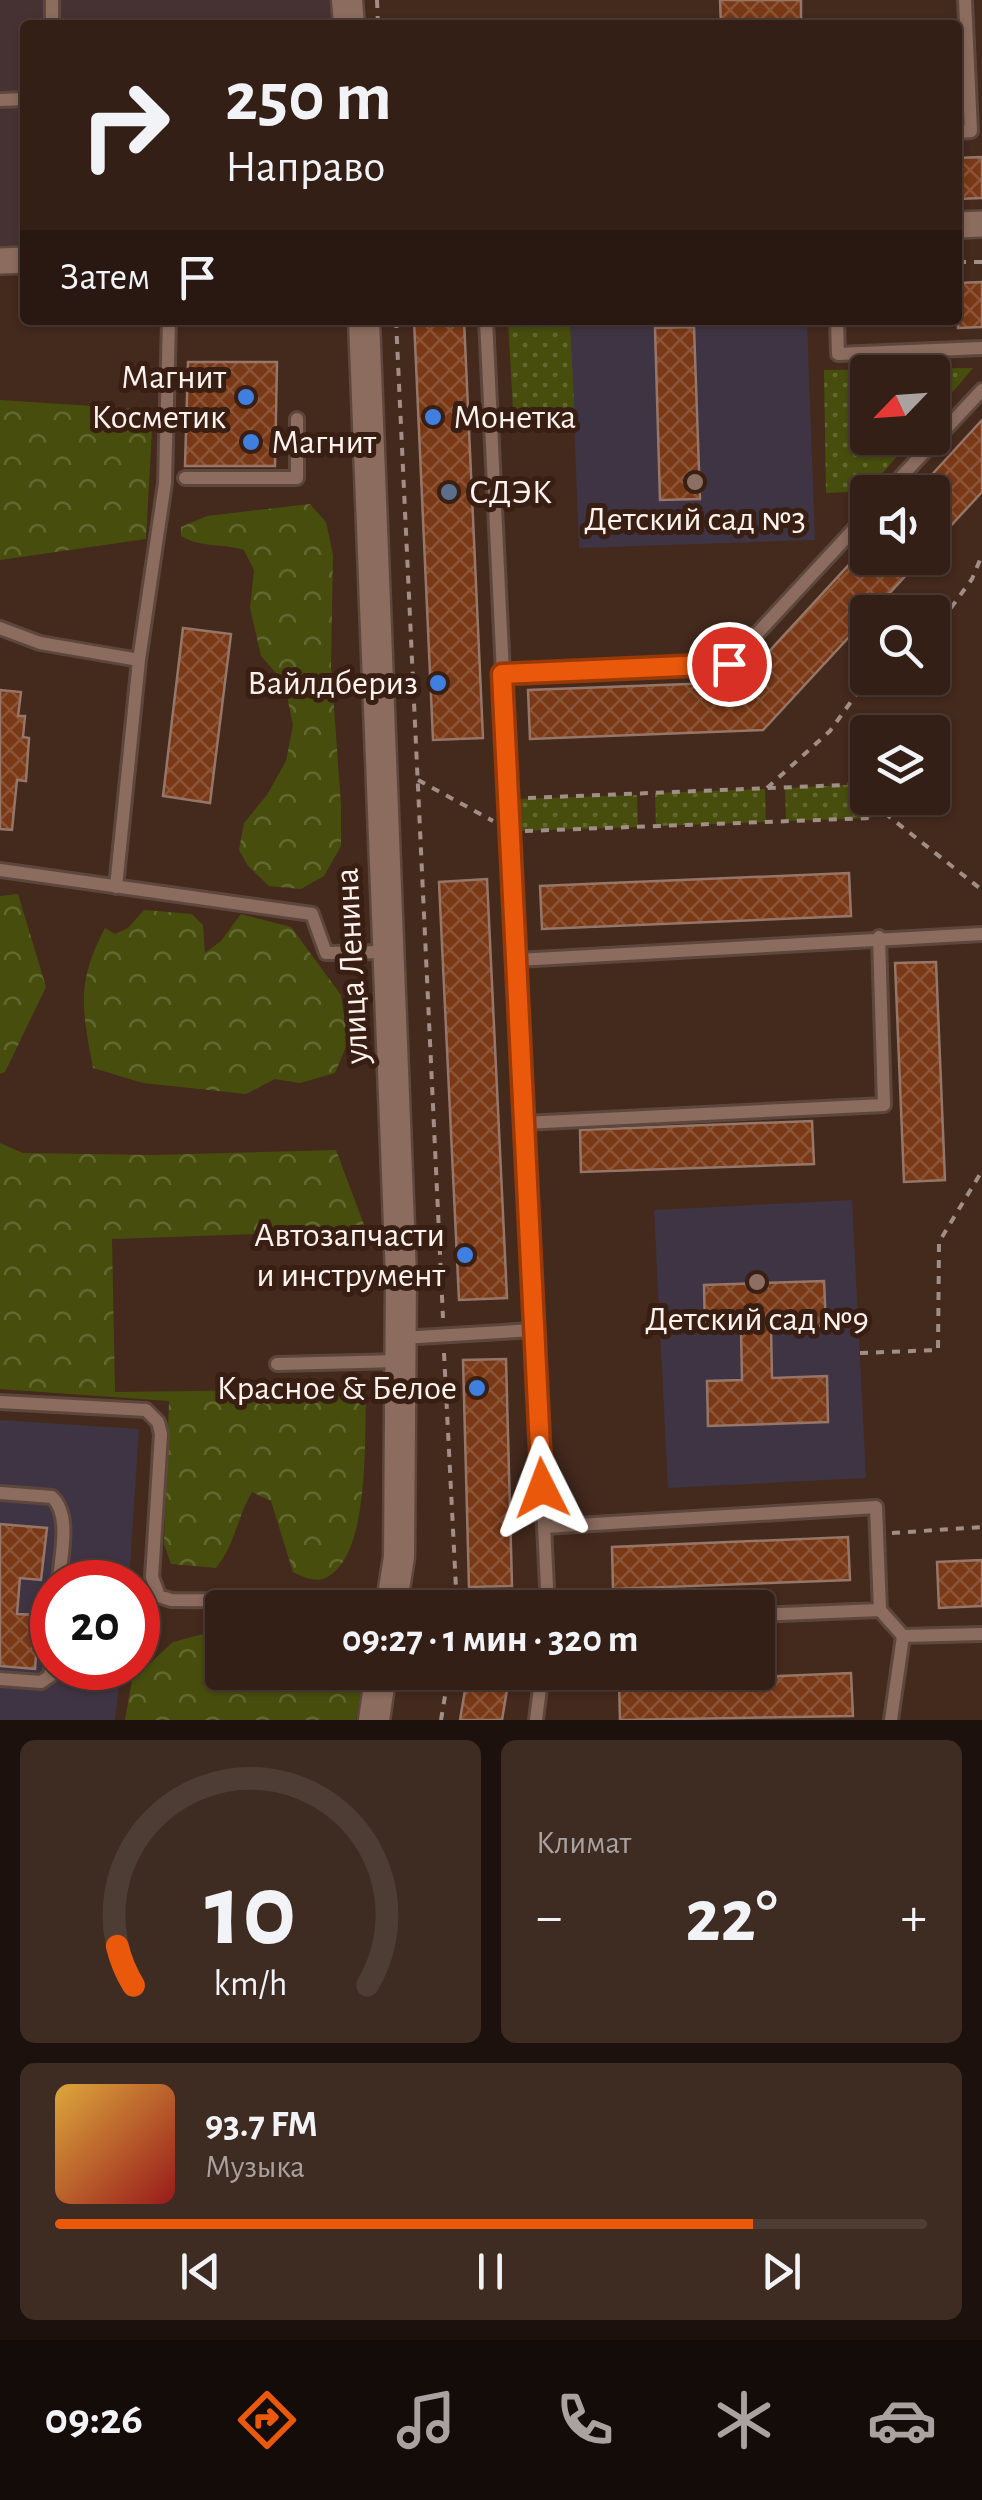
<!DOCTYPE html>
<html lang="ru">
<head>
<meta charset="utf-8">
<style>
  body { margin:0; font-family:"Alegreya Sans",sans-serif; background:#3e2c23; color:#f1f3f6; height:100vh; display:flex; flex-direction:column; font-size:38px; white-space:nowrap }
  * { box-sizing:border-box; margin:0 }
  p { font-size:32px; color:#a9a2a1 }
  .icon { flex:none; width:55px; height:55px; fill:none; stroke:currentColor; stroke-width:2; stroke-linecap:round; stroke-linejoin:round }
  .map { position:relative; height:1720px; overflow:hidden }
  .sheet { display:flex; flex-direction:column; gap:20px; padding:20px; background:#1c110c; flex:1 }
  .sheet>* { flex:none }
  .top-card { position:absolute; left:20px; top:20px; width:942px; height:305px; border-radius:10px; box-shadow:0 2px 8px #0004,0 0 0 2px #4e3d35; background:#331f16; color:#f1f3f6; overflow:hidden }
  .needle { width:65px; rotate:245deg }
  .fabs { position:absolute; left:850px; top:355px; display:grid; gap:20px }
  .fabs a { display:grid; place-items:center; width:100px; height:100px; border-radius:10px; background:#331f16; box-shadow:0 2px 8px #0004,0 0 0 2px #4e3d35; font-size:50px }
  .speed { position:absolute; left:30px; top:1560px; display:flex; gap:20px; font-size:50px; font-weight:700; text-align:center }
  .speed>* { display:grid; place-content:center; width:130px; height:130px; border-radius:50%; background:#331f16; box-shadow:0 2px 8px #0004,0 0 0 2px #4e3d35; line-height:1 }
  .speed .limit { border:15px solid #d22; background:#fff; color:#111 }
  .pin { position:absolute; display:grid; place-items:center; width:85px; height:85px; color:#fff; margin:-42px; border:5px solid #fff; border-radius:50%; box-shadow:0 2px 10px #0007 }
  .me { position:absolute; width:110px; margin:-55px; rotate:357deg; stroke-linejoin:round; filter:drop-shadow(0 0 8px #0008) }
  .turn { display:flex; align-items:center; gap:35px; height:210px; padding:0 40px; font-size:45px }
  .turn .icon { width:130px; height:130px; stroke-width:2.5 }
  .turn b { display:block; font-size:70px; line-height:85px }
  .then { display:flex; align-items:center; height:95px; padding:0 40px; background:#0003; gap:20px; font-size:38px }
  .big { font-size:75px; font-weight:700; line-height:1.1 }
  .sheet .card { flex:1; display:flex; flex-direction:column; justify-content:center; gap:15px; min-width:0; padding:0 35px; border-radius:15px; background:#3e2c23 }
  .sheet .dial { align-items:center; gap:0 }
  .dial svg { height:260px; overflow:visible; fill:none; stroke:#4e3d35; stroke-width:7; stroke-linecap:round; text-anchor:middle }
  .dial text { fill:#f1f3f6; stroke:none }
  .song { display:flex; align-items:center; gap:30px }
  .cover { width:120px; height:120px; border-radius:15px; background:linear-gradient(135deg,hsl(40 70% 55%),hsl(0 70% 35%)) }
  .played { height:10px; border-radius:5px; background:linear-gradient(90deg,#ea580c 80%,#4e3d35 80%) }
  .keys { display:flex; justify-content:space-around; direction:ltr }
  .heat { display:flex; justify-content:space-between; align-items:center; font-size:55px; direction:ltr }
  .sheet .tiles { flex:1; display:grid; gap:20px; grid-template-columns:1fr 1fr }
  .card:last-child { grid-column:span 2 }
  .trip { position:absolute; left:205px; top:1590px; width:570px; height:100px; border-radius:10px; background:#331f16; box-shadow:0 2px 8px #0004,0 0 0 2px #4e3d35; font-weight:700; line-height:100px; text-align:center }
  .menu { display:flex; height:160px; justify-content:space-around; align-items:center; background:#140c09; color:#a9a2a1 }
  .menu .icon { width:70px; height:70px }
  .menu .active { color:#ea580c }
  .menu b { font-size:45px; color:#f1f3f6 }
  .map>svg:first-child { display:block }
  .education { fill:#3f3443 }
  .medical { fill:#473233 }
  .grass { fill:url(#grass-dots) }
  .forest { fill:url(#forest-crowns) }
  .building { fill:url(#building-cross-hatch); stroke:#967668; stroke-width:2.5 }
  .lines { fill:none; stroke-linecap:round; stroke-linejoin:round }
  .service-casing { stroke:#5d473d; stroke-width:18 }
  .minor-casing { stroke:#5d473d; stroke-width:30 }
  .secondary-casing { stroke:#5d473d; stroke-width:35 }
  .path { stroke:#a18e86; stroke-width:4; stroke-dasharray:8 8; stroke-linecap:butt }
  .service { stroke:#8b6c5e; stroke-width:12 }
  .minor { stroke:#8b6c5e; stroke-width:25 }
  .secondary { stroke:#8b6c5e; stroke-width:30 }
  .route-casing { stroke:#983908; stroke-width:25 }
  .route { stroke:#ea580c; stroke-width:18 }
  .shop-dot { fill:#3f7fe0; stroke:#391f13; stroke-width:4 }
  .education-dot { fill:#8d6e63; stroke:#391f13; stroke-width:4 }
  .service-dot { fill:#5c6f8a; stroke:#391f13; stroke-width:4 }
  .labels { text-anchor:middle; dominant-baseline:central; stroke-width:10; stroke-linejoin:round; paint-order:stroke }
  .poi-label { font-size:35px; fill:#fdf2ed; stroke:#391f13; text-anchor:end }
  .street-label { font-size:35px; fill:#fdf2ed; stroke:#391f13 }
</style>
</head>
<body>
<div class="map">
<svg width="982" height="1720" viewBox="0 0 982 1720">
  <defs>
    <pattern id="grass-dots" width="8" height="8" patternUnits="userSpaceOnUse" patternTransform="scale(2.5)"><rect width="8" height="8" fill="#474e0d"/><path d="M2 2h.1M6 6h.1" fill="none" stroke="#626831" stroke-width="1.8" stroke-linecap="round"/></pattern>
    <pattern id="forest-crowns" width="20" height="18" patternUnits="userSpaceOnUse" patternTransform="scale(2.5)"><rect width="20" height="18" fill="#474e0d"/><path d="M2 6a3 3 0 1 1 6 0M12 15a3 3 0 1 1 6 0" fill="none" stroke="#626831"/></pattern>
    <pattern id="building-cross-hatch" width="8" height="8" patternUnits="userSpaceOnUse" patternTransform="scale(2.5)"><rect width="8" height="8" fill="#793816"/><path d="M0 0l8 8M0 8l8-8" fill="none" stroke="#8d5538"/></pattern>
  </defs>
  <rect width="100%" height="100%" fill="#44291d"/>
  <path class="education" d="M570 320H807L815 540 579 548Z
    M852 1200 866 1478 668 1488 654 1210Z
    M0 1420 139 1429 129 1582H52V1668H121L115 1720H0Z"/>
  <path class="medical" d="M0 0H347L349 25H25V260L0 261Z"/>
  <path class="grass" d="M508 320H570L575 425 514 428Z
    M973 368 933 415 932 372H868V438H913L867 491 826 493 824 370Z
    M867 784 871 818 786 821 785 788Z
    M765 789 766 822 656 826 655 793Z
    M637 795 638 827 518 831 516 799Z"/>
  <path class="forest" d="M0 400 153 410 146 539 0 560Z
    M310 504 326 522 333 555 331 665 341 805V846L324 876 301 889 269 886 248 866 239 850 244 823 267 795 286 761 293 725 284 682 261 656 250 608 254 570 244 550C222 543 201 548 181 536V527L207 516Z
    M18 894 46 987 5 1072 0 1074V896Z
    M144 910 192 914 203 925 205 953 221 941 241 914 291 927 341 995 348 1042 335 1073 300 1083 275 1079 246 1094 143 1083 93 1068C82 1009 76 983 105 928L115 934 128 928Z
    M0 1143 23 1153 152 1155 336 1150 366 1230 112 1239 115 1392 343 1389 366 1396C364 1439 371 1561 323 1579 313 1582 301 1576 293 1572L271 1501 252 1492C237 1517 235 1545 216 1568L171 1564 164 1544 169 1401 0 1389Z
    M222 1629V1672L364 1673 356 1720H125L132 1680 173 1642Z"/>
  <path class="building" d="M720 0H801V25H721Z
    M982 157V198L958 199V158Z
    M982 282V327L958 328V283Z
    M414 320H464L483 738 433 740Z
    M694 327 700 499 660 500 655 328Z
    M188 362H277L275 466H185Z
    M982 420V492L932 546V492H916Z
    M868 544V558H922L763 730 530 739 528 690 741 682Z
    M183 628 231 634 210 803 163 796Z
    M0 690 21 692 18 716H25L23 737 29 738 26 781 17 780 12 830 0 829Z
    M849 873 851 916 542 929 540 886Z
    M487 879 507 1298 459 1300 439 882Z
    M936 962 945 1180 904 1182 895 963Z
    M812 1121 814 1164 581 1172 580 1130Z
    M824 1281 826 1326 771 1327 772 1378 827 1376 828 1422 708 1426 707 1381 742 1380 741 1329 705 1330 704 1285Z
    M506 1359 512 1586 469 1587 463 1360Z
    M0 1524 47 1528 41 1580 20 1578 17 1614 39 1615 35 1669 0 1666Z
    M848 1537 850 1580 613 1589 612 1547Z
    M982 1560V1606L939 1608 937 1562Z
    M468 1672H510L502 1720H460Z
    M851 1673 853 1716 620 1720 619 1683Z"/>
  <g class="lines">
    <defs>
      <path id="service" d="M52 0V25
        M0 100 25 99
        M958 132 971 131 965 0
        M486 320 548 1608
        M837 320 838 354 982 348
        M185 478H297V419
        M887 492 982 390
        M0 628 40 643 139 660
        M502 674 729 664 868 514
        M0 870 312 914 326 953 388 952
        M116 887 139 660 165 483 169 320
        M517 960 982 934
        M524 1123 884 1105 879 937
        M401 1338 533 1330
        M277 1364 400 1361
        M0 1402 146 1410 158 1422 161 1434 152 1577 159 1596 171 1600 311 1601 359 1608
        M0 1493 52 1497C72 1516 60 1557 59 1582
        M544 1527 876 1507 880 1610
        M758 1615 880 1610 903 1636 891 1720
        M903 1636 982 1634
        M0 1679 41 1682 50 1676 52 1664
        M536 1720 542 1672"/>
      <path id="minor" d="M958 225 982 224
        M0 261 25 260"/>
      <path id="secondary" d="M347 0 349 25
        M364 320 401 1277 399 1557 391 1608
        M374 1720 381 1672"/>
    </defs>
    <use href="#service" class="service-casing"/>
    <use href="#minor" class="minor-casing"/>
    <use href="#secondary" class="secondary-casing"/>
    <path class="path" d="M377 0 378 25
      M958 262H982
      M396 320 443 1318
      M932 634 972 579 982 555
      M418 780 493 821
      M767 788 830 731 868 678
      M528 798 868 784
      M872 803 982 890
      M525 831 871 818 870 798
      M444 1353 457 1608
      M860 1353 938 1350 939 1242 982 1171
      M892 1533 982 1527
      M441 1720 449 1672"/>
    <use href="#service" class="service"/>
    <use href="#minor" class="minor"/>
    <use href="#secondary" class="secondary"/>
  </g>
  <g class="lines">
    <defs>
      <path id="route" d="M542 1488 502 674 729 664"/>
    </defs>
    <use href="#route" class="route-casing"/>
    <use href="#route" class="route"/>
  </g>
  <g class="shop-dot">
    <circle cx="246" cy="397" r="10"/>
    <circle cx="433" cy="417" r="10"/>
    <circle cx="251" cy="442" r="10"/>
    <circle cx="438" cy="683" r="10"/>
    <circle cx="465" cy="1255" r="10"/>
    <circle cx="477" cy="1388" r="10"/>
  </g>
  <g class="education-dot">
    <circle cx="695" cy="482" r="10"/>
    <circle cx="757" cy="1282" r="10"/>
  </g>
  <circle class="service-dot" cx="449" cy="492" r="10"/>
  <g class="labels">
    <g class="poi-label">
      <text x="226" y="377">Магнит<tspan x="226" dy="40">Косметик</tspan></text>
      <text x="453" y="417" text-anchor="start">Монетка</text>
      <text x="271" y="442" text-anchor="start">Магнит</text>
      <text x="469" y="492" text-anchor="start">СДЭК</text>
      <text x="695" y="519" text-anchor="middle">Детский сад №3</text>
      <text x="418" y="683">Вайлдбериз</text>
      <text x="445" y="1235">Автозапчасти<tspan x="445" dy="40">и инструмент</tspan></text>
      <text x="757" y="1319" text-anchor="middle">Детский сад №9</text>
      <text x="457" y="1388">Красное &amp; Белое</text>
    </g>
    <g class="street-label">
      <text transform="translate(352 966) rotate(-93)">улица Ленина</text>
    </g>
  </g>
</svg>
<div class="fabs">
<a><svg class="needle" viewBox="-14 -14 28 28"><path d="M0-13l5 13h-10z" fill="#e53935"/><path d="M0 13l5-13h-10z" fill="#a9a2a1"/></svg></a>
<a><svg class="icon" aria-label="sound" viewBox="0 0 24 24"><path d="M4 9h4l5-4v14l-5-4H4zM17 9q2 3 0 6"/></svg></a>
<a><svg class="icon" aria-label="search" viewBox="0 0 24 24"><circle cx="10" cy="10" r="6"/><path d="M15 15l6 6"/></svg></a>
<a><svg class="icon" aria-label="layers" viewBox="0 0 24 24"><path d="M12 4l9 5-9 5-9-5zM3 14l9 5 9-5"/></svg></a>
</div>
<div class="speed"><div class="limit">20</div></div>
<div class="pin" style="left:729px;top:664px;background:#d93025"><svg class="icon" aria-label="arrive" viewBox="0 0 24 24"><path d="M6 21V4h12l-3 4 3 4H6"/></svg></div>
<svg class="me" style="left:542px;top:1488px" viewBox="-20 -20 40 40"><path d="M0-17L14 15 0 8-14 15z" fill="#ea580c" stroke="#fff" stroke-width="4"/></svg>
<div class="trip">09:27 · 1 мин · 320 m</div>
<div class="top-card">
<div class="turn"><svg class="icon" aria-label="right" viewBox="0 0 24 24"><path d="M7 20v-9h11M14 6l5 5-5 5"/></svg><div><b>250 m</b>Направо</div></div>
<div class="then">Затем<svg class="icon" aria-label="arrive" viewBox="0 0 24 24"><path d="M6 21V4h12l-3 4 3 4H6"/></svg></div>
</div>
</div>
<section class="sheet">
<div class="tiles">
<div class="card dial"><svg viewBox="0 0 100 80">
<path d="M14 69A42 42 0 1 1 86 69"/>
<path d="M14 69A42 42 0 0 1 9 57" stroke="#ea580c"/>
<text x="50" y="56" font-size="32" font-weight="700">10</text>
<text x="50" y="72" font-size="11">km/h</text>
</svg></div>
<div class="card"><p>Климат</p>
<div class="heat"><a>−</a><b class="big">22°</b><a>+</a></div>
</div>
<div class="card">
<div class="song"><i class="cover"></i><div><b>93.7 FM</b><p>Музыка</p></div></div>
<div class="played"></div>
<div class="keys"><svg class="icon" aria-label="previous" viewBox="0 0 24 24"><path d="M18 5L8 12l10 7zM5 5v14"/></svg><svg class="icon" aria-label="pause" viewBox="0 0 24 24"><path d="M8 5v14M16 5v14"/></svg><svg class="icon" aria-label="next" viewBox="0 0 24 24"><path d="M6 5l10 7-10 7zM19 5v14"/></svg></div>
</div>
</div>
</section>
<nav class="menu">
<b>09:26</b>
<svg class="icon active" aria-label="directions" viewBox="0 0 24 24"><path d="M12 3l9 9-9 9-9-9zM9 14v-3h6M13 9l2 2-2 2"/></svg>
<svg class="icon" aria-label="music" viewBox="0 0 24 24"><path d="M9 18V5l10-2v13"/><circle cx="6" cy="18" r="3"/><circle cx="16" cy="16" r="3"/></svg>
<svg class="icon" aria-label="phone" viewBox="0 0 24 24"><path d="M5 4h4l2 5-3 2q2 4 5 5l2-3 5 2v4C11 20 4 13 5 4z"/></svg>
<svg class="icon" aria-label="climate" viewBox="0 0 24 24"><path d="M12 3v18M4 7l16 10M4 17L20 7"/></svg>
<svg class="icon" aria-label="car" viewBox="0 0 24 24"><path d="M5 17H2v-5l4-1 3-4h7l3 4 3 1v5h-3M9 17h6M6 11h13"/><circle cx="7" cy="17" r="2"/><circle cx="17" cy="17" r="2"/></svg>
</nav>
</body>
</html>
